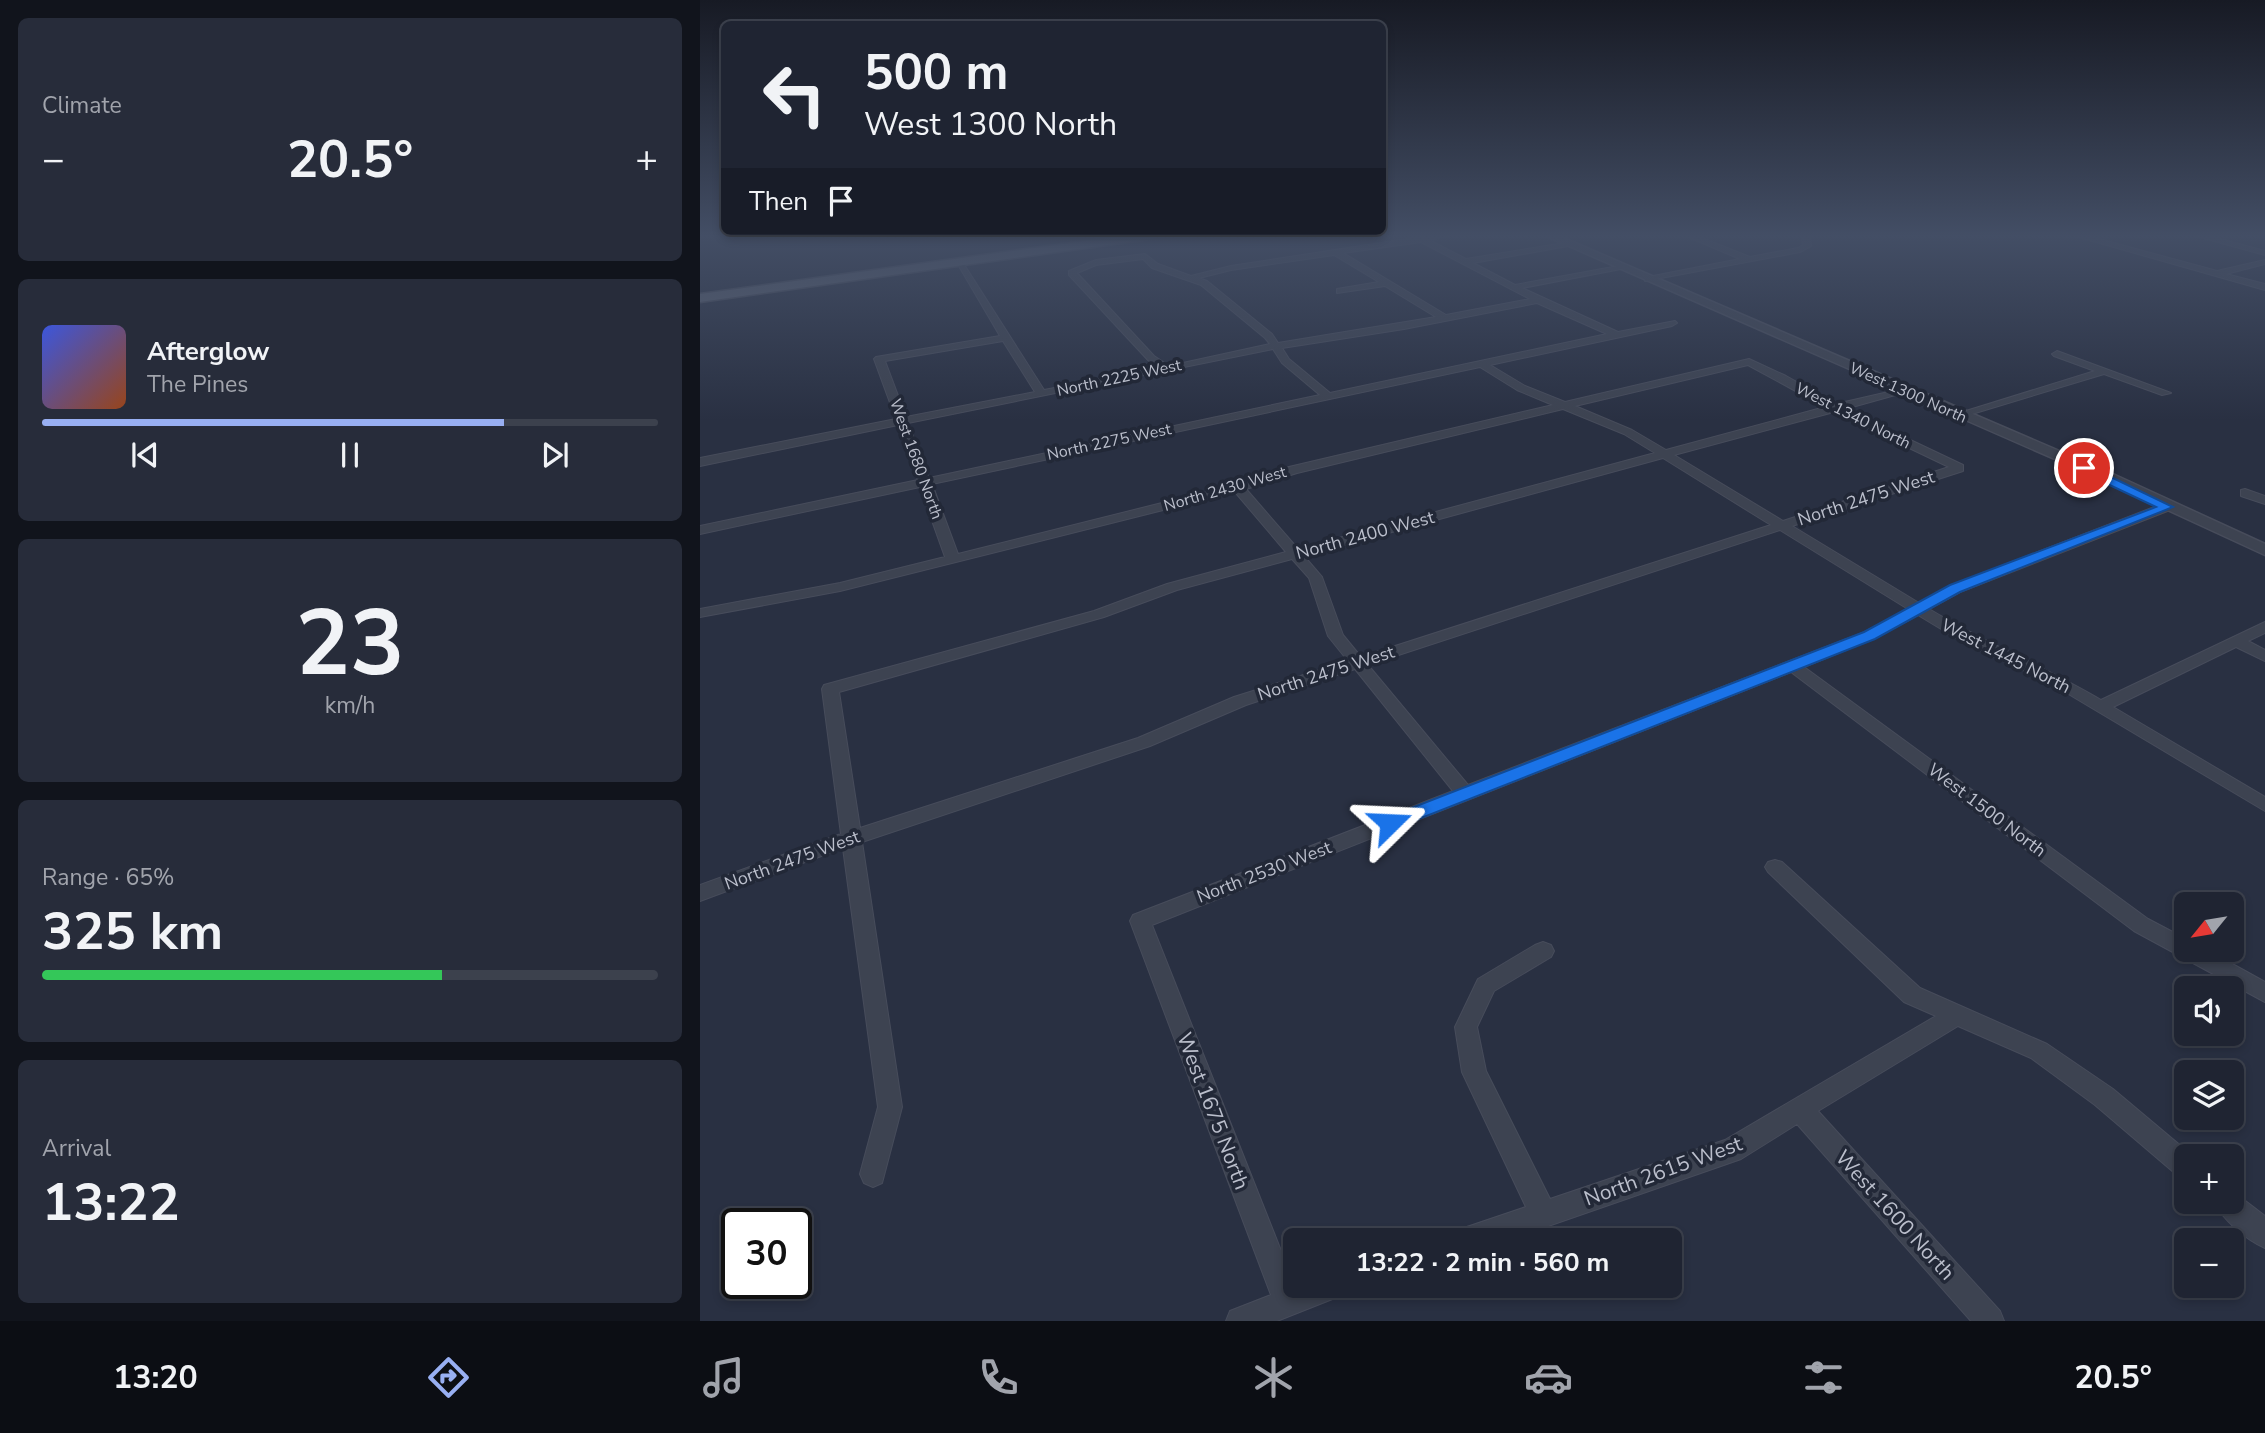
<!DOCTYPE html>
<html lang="en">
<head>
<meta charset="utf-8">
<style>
  body { margin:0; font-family:"Nunito Sans",sans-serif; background:#272c3a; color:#f1f3f6; height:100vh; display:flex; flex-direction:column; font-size:26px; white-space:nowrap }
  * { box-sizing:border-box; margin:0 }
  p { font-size:23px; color:#a1a4ac }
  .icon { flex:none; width:38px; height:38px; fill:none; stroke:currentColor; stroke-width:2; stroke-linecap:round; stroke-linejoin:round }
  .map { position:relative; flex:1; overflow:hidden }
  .details { display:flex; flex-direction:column; gap:18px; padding:18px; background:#11141c; width:700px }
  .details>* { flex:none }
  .guide { position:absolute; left:21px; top:21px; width:665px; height:214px; border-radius:10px; box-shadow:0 4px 10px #0003,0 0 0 2px #3c414d; background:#1f2432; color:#f1f3f6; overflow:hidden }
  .needle { width:46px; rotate:240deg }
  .fabs { position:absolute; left:1474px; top:892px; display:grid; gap:14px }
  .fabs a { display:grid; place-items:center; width:70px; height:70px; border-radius:10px; background:#1f2432; box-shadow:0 4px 10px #0003,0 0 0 2px #3c414d; font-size:35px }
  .speed { position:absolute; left:21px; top:1208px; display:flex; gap:14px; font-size:35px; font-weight:700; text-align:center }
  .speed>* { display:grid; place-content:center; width:91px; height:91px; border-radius:50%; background:#1f2432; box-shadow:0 4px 10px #0003,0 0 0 2px #3c414d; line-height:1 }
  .speed .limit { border:4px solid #111; border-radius:10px; background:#fff; color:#111 }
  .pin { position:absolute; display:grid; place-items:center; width:60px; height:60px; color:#fff; margin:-30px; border:4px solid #fff; border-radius:50%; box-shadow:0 2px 7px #0007 }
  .me { position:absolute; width:77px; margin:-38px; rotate:69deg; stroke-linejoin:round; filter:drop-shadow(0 0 5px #0008) }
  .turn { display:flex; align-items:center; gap:24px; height:147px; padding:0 28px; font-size:32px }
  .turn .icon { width:91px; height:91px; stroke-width:2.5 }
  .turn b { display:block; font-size:49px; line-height:60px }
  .then { display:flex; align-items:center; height:66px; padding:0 28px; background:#0003; gap:14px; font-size:26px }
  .big { font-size:52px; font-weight:700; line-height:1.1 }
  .details .widget { flex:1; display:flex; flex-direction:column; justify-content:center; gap:10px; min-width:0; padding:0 24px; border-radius:10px; background:#272c3a }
  .details .dial { align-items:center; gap:0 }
  .dial b { font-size:91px; line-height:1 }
  .song { display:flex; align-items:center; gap:21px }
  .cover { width:84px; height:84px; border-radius:10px; background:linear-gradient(135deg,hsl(230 70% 55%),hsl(20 70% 35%)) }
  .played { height:7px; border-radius:4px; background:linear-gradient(90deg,#98aff2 75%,#3c414d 75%) }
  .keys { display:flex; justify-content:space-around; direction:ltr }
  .heat { display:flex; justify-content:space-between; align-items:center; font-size:38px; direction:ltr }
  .charge { height:10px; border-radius:5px; background:linear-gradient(90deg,#34c759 65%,#3c414d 0) }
  .trip { position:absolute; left:583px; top:1228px; width:399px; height:70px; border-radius:10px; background:#1f2432; box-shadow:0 4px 10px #0003,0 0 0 2px #3c414d; font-weight:700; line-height:70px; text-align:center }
  .tabs { display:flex; height:112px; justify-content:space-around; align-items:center; background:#0c0e14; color:#a1a4ac }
  .tabs .icon { width:49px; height:49px }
  .tabs .current { color:#98aff2 }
  .tabs b { font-size:32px; color:#f1f3f6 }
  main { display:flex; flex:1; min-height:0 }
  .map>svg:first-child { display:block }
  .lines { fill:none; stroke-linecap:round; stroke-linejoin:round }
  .minor-casing { stroke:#474c5b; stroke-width:2 }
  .tertiary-casing { stroke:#474c5b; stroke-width:3 }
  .primary-casing { stroke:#474c5b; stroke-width:3 }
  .minor { fill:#3d4351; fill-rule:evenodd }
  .tertiary { fill:#3d4351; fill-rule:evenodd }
  .primary { fill:#5b6271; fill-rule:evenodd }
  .route { fill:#1a73e8; stroke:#114b97; stroke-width:2 }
  .labels { text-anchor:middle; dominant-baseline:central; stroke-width:7; stroke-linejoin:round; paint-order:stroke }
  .far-street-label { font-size:16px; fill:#babecb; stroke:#222837 }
  .street-label { font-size:18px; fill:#babecb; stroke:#222837 }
  .near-street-label { font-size:21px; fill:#babecb; stroke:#222837 }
</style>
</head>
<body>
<main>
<section class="details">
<div class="widget"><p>Climate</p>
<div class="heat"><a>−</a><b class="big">20.5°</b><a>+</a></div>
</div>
<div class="widget">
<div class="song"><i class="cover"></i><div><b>Afterglow</b><p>The Pines</p></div></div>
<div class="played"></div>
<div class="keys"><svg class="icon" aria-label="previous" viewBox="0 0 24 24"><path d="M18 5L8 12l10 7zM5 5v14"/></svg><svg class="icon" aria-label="pause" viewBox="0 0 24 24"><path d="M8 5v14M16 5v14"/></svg><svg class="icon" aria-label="next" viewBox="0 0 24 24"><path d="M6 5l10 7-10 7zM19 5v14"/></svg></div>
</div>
<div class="widget dial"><b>23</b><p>km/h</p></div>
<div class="widget"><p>Range · 65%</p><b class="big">325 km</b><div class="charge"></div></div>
<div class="widget"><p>Arrival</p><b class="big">13:22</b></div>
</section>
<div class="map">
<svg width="1565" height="1321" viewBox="0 0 1565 1321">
  <rect width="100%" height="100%" fill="#293042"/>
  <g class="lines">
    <defs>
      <path id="minor" d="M726 236H747L729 240 766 259 871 242 868 246 773 263 815 285 924 265 921 269 822 288 918 332 975 321 977 323 972 326 790 365 825 386 865 402 1049 359 1086 376 1136 404 1206 388V392L1145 409 1263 465V471L1092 526 1219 603 1250 586 1462 504H1470V510L1260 592 1229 609C1285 643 1345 667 1401 700L1565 622V633L1548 641 1565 650V661L1536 647 1413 707 1565 797V811L1350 683 1261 641 1218 615 1175 638 1104 667 1448 919 1486 939V950H1507L1565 982V1002L1434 931 1091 672 452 925 595 1286H644L640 1296 577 1321H526L530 1311 571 1295 430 921 433 915 753 791 655 669 546 705 450 746 162 842 202 1107 182 1183 173 1187 164 1183 160 1174 178 1107 143 848 0 901V885L141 834 122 689 124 685 394 611 467 584 586 552 535 492 140 591 0 617V609L140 583 245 557 220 487 0 534V526L218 480 198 425 0 466V458L196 419 174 359 176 357 300 336 256 261 263 263 344 390 459 368 448 360 369 275V271L396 260 445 254 458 264 491 276 531 266ZM721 242 830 299 746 315 643 253ZM634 255 679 282 637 289V293L685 286 736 317 578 343 572 334 507 281 499 278 531 270ZM443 259 452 268 501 285 565 338 570 344 469 366 454 356 377 273 396 265ZM837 303 907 334 630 393 589 359 582 348 704 329ZM303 341 335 392 206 417 185 361ZM573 349 582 363 620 395 229 478 208 423ZM1048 365 1125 407 966 450 932 430 875 406ZM780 367 817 390 853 405 589 467 534 485 258 554 232 484ZM863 409 924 434 955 453 598 549 546 489 597 473ZM1134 412 1249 467 1083 521 974 455ZM963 458 1071 525 661 657 643 635 622 577 604 556ZM1080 530 1208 609 1165 632 768 785 668 665ZM592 559 609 578 628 636 648 661 534 697 438 738 160 828 139 692 404 617 477 590Z
        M986 236H997L1050 257 1098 248 1103 245 1102 236H1110L1111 246 1100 252 945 281V277H948L1040 259Z
        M1375 236H1388L1517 271 1565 260V264L1526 274 1565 284V290Z
        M1496 236H1509L1565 251V255Z
        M1357 351 1471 393 1462 395 1404 374 1262 417 1253 415 1395 371 1354 356 1352 354Z
        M1545 489 1565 496V504L1541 496V490Z
        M1075 860 1082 862 1220 988 1347 1044 1413 1089 1494 1157H1486V1178L1477 1175 1395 1105 1331 1058 1258 1026 1118 1111 1300 1311 1304 1321H1271L1097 1124 1041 1159 805 1241H751L755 1231 826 1207 762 1072 755 1027 778 979 835 945 843 942 851 945 854 951 851 957 794 991 777 1027 786 1071 850 1199 1025 1140 1236 1016 1204 1002 1068 872 1065 867 1068 862Z
        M1531 1190 1565 1216V1248C1547 1240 1522 1220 1515 1202H1531Z"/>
      <path id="tertiary" d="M846 236H859L1415 475 1565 544V555L1405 481Z"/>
      <path id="primary" d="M421 236H455L450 239 0 302V294Z"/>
    </defs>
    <use href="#minor" class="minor-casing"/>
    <use href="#tertiary" class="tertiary-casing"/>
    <use href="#primary" class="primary-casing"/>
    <use href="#minor" class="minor"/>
    <use href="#tertiary" class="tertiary"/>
    <use href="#primary" class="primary"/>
  </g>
  <linearGradient id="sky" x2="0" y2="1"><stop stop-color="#171a24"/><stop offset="0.56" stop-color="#434e65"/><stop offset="1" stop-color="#434e65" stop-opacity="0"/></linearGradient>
  <rect width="1565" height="421" fill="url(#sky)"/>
  <path class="route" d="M1384 464 1473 507 1260 592 1175 639 696 828H683L680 823 683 819 1164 632 1250 585 1456 507 1380 471V465Z"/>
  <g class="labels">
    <g class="far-street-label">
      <text transform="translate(419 378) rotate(-12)">North 2225 West</text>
      <text transform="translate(1208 393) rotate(24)">West 1300 North</text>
      <text transform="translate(1153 416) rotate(27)">West 1340 North</text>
      <text transform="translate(409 442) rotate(-12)">North 2275 West</text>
      <text transform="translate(216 459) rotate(70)">West 1680 North</text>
      <text transform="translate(525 489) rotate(-16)">North 2430 West</text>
    </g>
    <g class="street-label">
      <text transform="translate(1166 498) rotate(-18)">North 2475 West</text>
      <text transform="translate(665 535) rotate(-15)">North 2400 West</text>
      <text transform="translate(1306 656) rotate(27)">West 1445 North</text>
      <text transform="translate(626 673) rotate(-18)">North 2475 West</text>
      <text transform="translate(1287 810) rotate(37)">West 1500 North</text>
      <text transform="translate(92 860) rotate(-20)">North 2475 West</text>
      <text transform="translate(564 872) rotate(-21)">North 2530 West</text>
    </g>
    <g class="near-street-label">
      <text transform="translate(513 1111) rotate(69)">West 1675 North</text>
      <text transform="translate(963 1171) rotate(-20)">North 2615 West</text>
      <text transform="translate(1195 1215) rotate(48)">West 1600 North</text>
    </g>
  </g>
</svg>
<div class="fabs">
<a><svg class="needle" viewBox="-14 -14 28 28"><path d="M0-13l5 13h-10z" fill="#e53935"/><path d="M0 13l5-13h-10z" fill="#a1a4ac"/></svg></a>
<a><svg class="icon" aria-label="sound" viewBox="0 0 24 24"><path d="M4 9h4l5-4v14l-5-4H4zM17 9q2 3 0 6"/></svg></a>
<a><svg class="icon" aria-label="layers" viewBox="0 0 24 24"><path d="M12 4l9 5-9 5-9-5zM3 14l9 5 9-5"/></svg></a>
<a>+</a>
<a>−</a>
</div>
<div class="speed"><div class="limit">30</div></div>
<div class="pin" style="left:1384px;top:468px;background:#d93025"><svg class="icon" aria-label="arrive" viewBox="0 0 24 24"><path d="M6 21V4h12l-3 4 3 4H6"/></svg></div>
<svg class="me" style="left:690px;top:823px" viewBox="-20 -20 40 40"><path d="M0-17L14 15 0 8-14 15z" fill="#1a73e8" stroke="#fff" stroke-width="4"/></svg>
<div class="trip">13:22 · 2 min · 560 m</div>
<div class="guide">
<div class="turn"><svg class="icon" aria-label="left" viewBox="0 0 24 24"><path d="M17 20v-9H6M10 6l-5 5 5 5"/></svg><div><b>500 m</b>West 1300 North</div></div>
<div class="then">Then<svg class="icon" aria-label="arrive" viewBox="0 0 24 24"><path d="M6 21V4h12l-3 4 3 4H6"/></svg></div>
</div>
</div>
</main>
<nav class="tabs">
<b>13:20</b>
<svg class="icon current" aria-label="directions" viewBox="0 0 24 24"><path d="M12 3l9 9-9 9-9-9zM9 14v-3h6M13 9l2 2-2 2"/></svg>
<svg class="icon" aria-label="music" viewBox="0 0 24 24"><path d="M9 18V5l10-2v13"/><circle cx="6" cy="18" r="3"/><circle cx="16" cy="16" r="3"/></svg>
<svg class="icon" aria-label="phone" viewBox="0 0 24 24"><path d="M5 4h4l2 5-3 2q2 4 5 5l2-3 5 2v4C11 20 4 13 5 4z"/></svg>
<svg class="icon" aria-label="climate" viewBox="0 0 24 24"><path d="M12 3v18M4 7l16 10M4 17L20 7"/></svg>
<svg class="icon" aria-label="car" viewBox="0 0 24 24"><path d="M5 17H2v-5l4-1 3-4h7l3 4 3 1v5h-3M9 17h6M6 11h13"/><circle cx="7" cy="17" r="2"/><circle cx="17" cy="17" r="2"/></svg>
<svg class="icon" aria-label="filters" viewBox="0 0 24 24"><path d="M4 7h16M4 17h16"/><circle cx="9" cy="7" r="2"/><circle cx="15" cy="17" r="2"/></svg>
<b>20.5°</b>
</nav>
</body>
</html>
